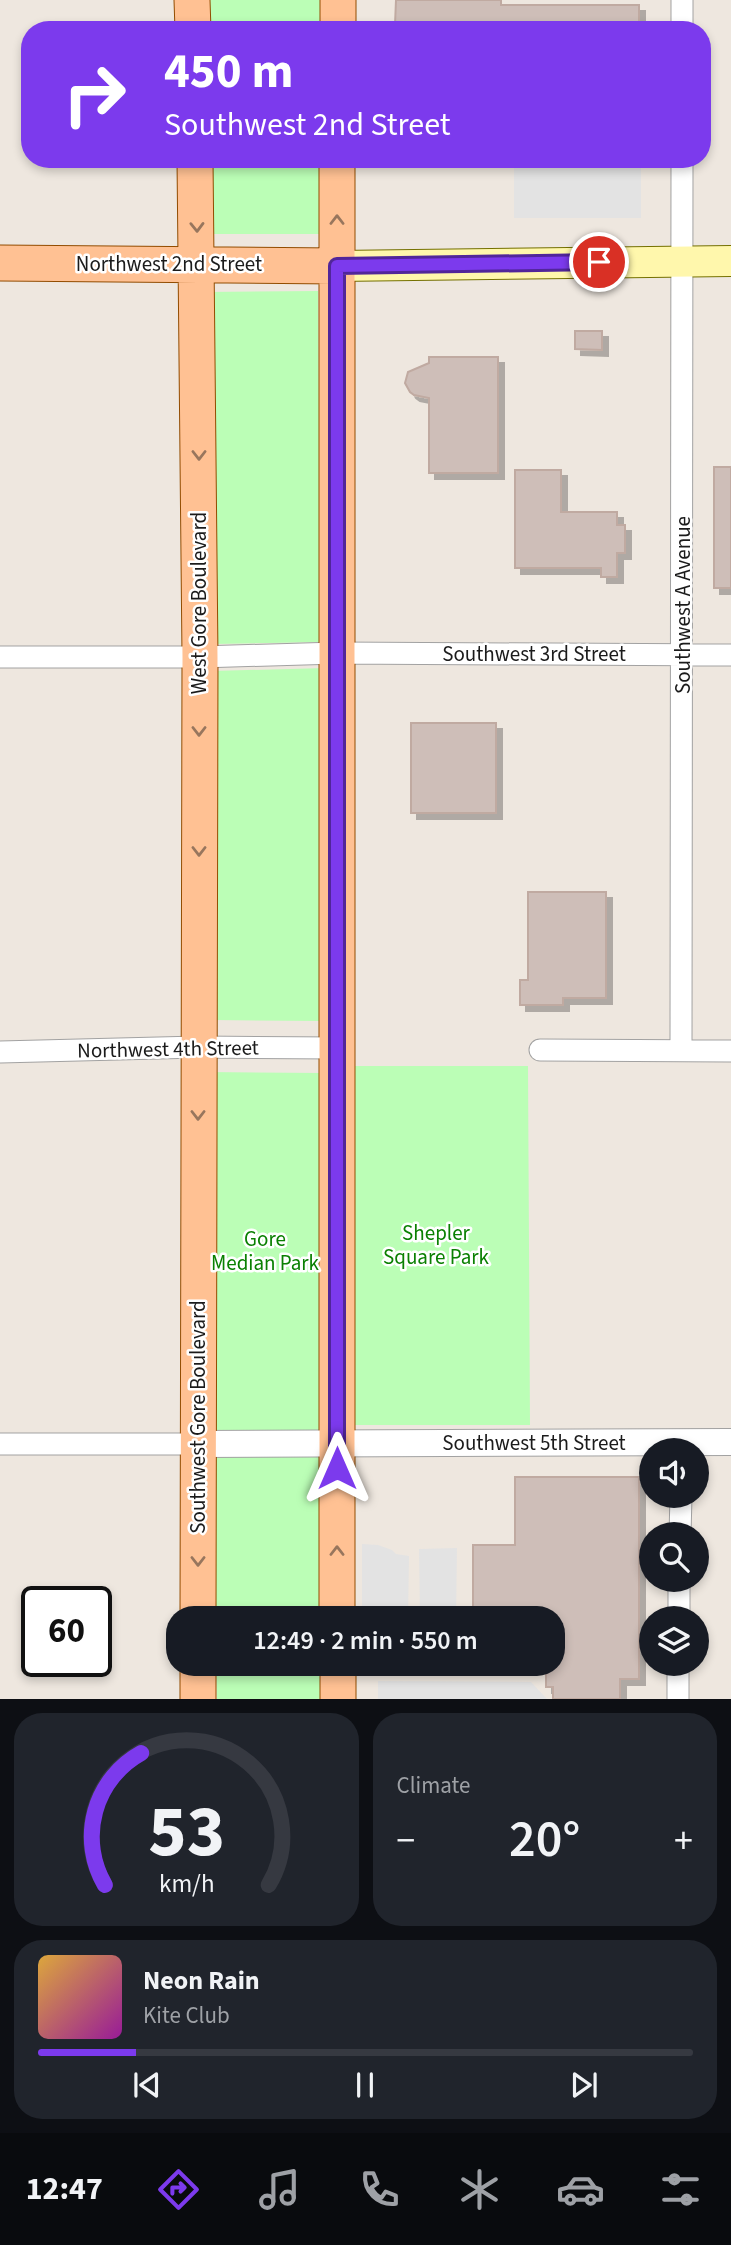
<!DOCTYPE html>
<html lang="en">
<head>
<meta charset="utf-8">
<style>
  body { margin:0; font-family:"Source Sans 3",sans-serif; background:#20242c; color:#f1f3f6; height:100vh; display:flex; flex-direction:column; font-size:26px; white-space:nowrap }
  * { box-sizing:border-box; margin:0 }
  p { font-size:23px; color:#9ea1a6 }
  .icon { flex:none; width:38px; height:38px; fill:none; stroke:currentColor; stroke-width:2; stroke-linecap:round; stroke-linejoin:round }
  .map { position:relative; height:1699px; overflow:hidden }
  .details { display:flex; flex-direction:column; gap:14px; padding:14px; background:#0d0f14; flex:1 }
  .details>* { flex:none }
  .guide { position:absolute; left:21px; top:21px; width:690px; height:147px; border-radius:28px; box-shadow:0 4px 10px #0003; background:#7c3aed; color:#fff; overflow:hidden }
  .fabs { position:absolute; left:639px; top:1438px; display:grid; gap:14px }
  .fabs a { display:grid; place-items:center; width:70px; height:70px; border-radius:50%; background:#171b24; box-shadow:0 4px 10px #0003; font-size:35px }
  .speed { position:absolute; left:21px; top:1586px; display:flex; gap:14px; font-size:35px; font-weight:700; text-align:center }
  .speed>* { display:grid; place-content:center; width:91px; height:91px; border-radius:50%; background:#171b24; box-shadow:0 4px 10px #0003; line-height:1 }
  .speed .limit { border:4px solid #111; border-radius:10px; background:#fff; color:#111 }
  .pin { position:absolute; display:grid; place-items:center; width:60px; height:60px; color:#fff; margin:-30px; border:4px solid #fff; border-radius:50%; box-shadow:0 2px 7px #0007 }
  .me { position:absolute; width:77px; margin:-38px; rotate:0deg; stroke-linejoin:round; filter:drop-shadow(0 0 5px #0008) }
  .turn { display:flex; align-items:center; gap:24px; height:147px; padding:0 28px; font-size:32px }
  .turn .icon { width:91px; height:91px; stroke-width:2.5 }
  .turn b { display:block; font-size:49px; line-height:60px }
  .big { font-size:52px; font-weight:600; line-height:1.1 }
  .details .card { flex:1; display:flex; flex-direction:column; justify-content:center; gap:10px; min-width:0; padding:0 24px; border-radius:28px; background:#20242c }
  .details .dial { align-items:center; gap:0 }
  .dial svg { height:182px; overflow:visible; fill:none; stroke:#363941; stroke-width:7; stroke-linecap:round; text-anchor:middle }
  .dial text { fill:#f1f3f6; stroke:none }
  .song { display:flex; align-items:center; gap:21px }
  .cover { width:84px; height:84px; border-radius:10px; background:linear-gradient(135deg,hsl(40 70% 55%),hsl(300 70% 35%)) }
  .played { height:7px; border-radius:4px; background:linear-gradient(90deg,#7c3aed 15%,#363941 15%) }
  .keys { display:flex; justify-content:space-around; direction:ltr }
  .heat { display:flex; justify-content:space-between; align-items:center; font-size:38px; direction:ltr }
  .details .tiles { flex:1; display:grid; gap:14px; grid-template-columns:1fr 1fr }
  .card:last-child { grid-column:span 2 }
  .trip { position:absolute; left:166px; top:1606px; width:399px; height:70px; border-radius:28px; background:#171b24; box-shadow:0 4px 10px #0003; font-weight:600; line-height:70px; text-align:center }
  .tabs { display:flex; height:112px; justify-content:space-around; align-items:center; background:#090b0e; color:#9ea1a6 }
  .tabs .icon { width:49px; height:49px }
  .tabs .active { color:#7c3aed }
  .tabs b { font-size:32px; color:#f1f3f6 }
  .map>svg:first-child { display:block }
  .park { fill:#bbfeb6 }
  .parking { fill:#e3e3e3 }
  .building { fill:#cebeb8; stroke:#c0aaa1; stroke-width:2; filter:url(#shadow) }
  .lines { fill:none; stroke-linecap:round; stroke-linejoin:round }
  .minor-casing { stroke:#a2a2a2; stroke-width:23 }
  .tertiary-casing { stroke:#a2a2a2; stroke-width:28 }
  .secondary-casing { stroke:#747000; stroke-width:32 }
  .primary-casing { stroke:#924c00; stroke-width:37 }
  .minor { stroke:#fff; stroke-width:21 }
  .tertiary { stroke:#fff; stroke-width:26 }
  .secondary { stroke:#fff7ac; stroke-width:30 }
  .primary { stroke:#ffc193; stroke-width:35 }
  .oneway { stroke:#98765d }
  .route-casing { stroke:#51269a; stroke-width:18 }
  .route { stroke:#7c3aed; stroke-width:12 }
  .labels { text-anchor:middle; dominant-baseline:central; stroke-width:5; stroke-linejoin:round; paint-order:stroke }
  .street-label { font-size:21px; fill:#1b1b1b; stroke:#fff }
  .park-label { font-size:21px; fill:#0a8002; stroke:#fff }
</style>
</head>
<body>
<div class="map">
<svg width="731" height="1699" viewBox="0 0 731 1699">
  <defs>
    <filter id="shadow"><feDropShadow dx="6" dy="6" stdDeviation="0" flood-color="#0004"/></filter>
  </defs>
  <rect width="100%" height="100%" fill="#eee7df"/>
  <path class="park" d="M203 0H327V30H204Z
    M210 159H330L331 234H213Z
    M318 291 321 642 214 644 206 292Z
    M326 668 322 1021 213 1020 212 671Z
    M342 1066H528L530 1425H343Z
    M205 1072 322 1073 324 1430H207Z
    M315 1453 325 1460 328 1619H216L211 1456Z
    M216 1664H327V1699H217Z"/>
  <path class="parking" d="M514 159H641V218H514Z
    M362 1544 378 1545 392 1550 396 1554 409 1556 408 1619H362Z
    M457 1548 456 1619H420L419 1549Z
    M378 1681 531 1682 547 1699H378Z"/>
  <path class="building" d="M396 0H501V5H639V30H480V27L395 25Z
    M575 331H602V350L575 349Z
    M429 357H498V473H429V398L414 395 410 392 405 383 408 372 429 363Z
    M714 467H731V588H714Z
    M515 470H561V512H617V525H625V553H617V577H601V568H515Z
    M411 723H496V813H411Z
    M528 892H606V998H563V1005H520V980H528Z
    M515 1477H639V1679H620V1699H553V1687H546V1664H553V1619H473V1545H515Z"/>
  <g class="lines">
    <defs>
      <path id="minor" d="M682 0V30
        M0 657H200L337 653 731 655
        M540 1050 731 1051
        M681 1050 682 159
        M0 1052 198 1047 337 1048
        M0 1444H198
        M680 1535 681 1496
        M679 1619V1580
        M678 1699V1664"/>
      <path id="tertiary" d="M198 1444 731 1442"/>
      <path id="secondary" d="M337 266 731 261"/>
      <path id="primary" d="M192 0 193 30
        M338 30V0
        M195 159 200 657 198 1619
        M0 263 337 266
        M337 1619V159
        M198 1664V1699
        M338 1664V1699"/>
    </defs>
    <use href="#minor" class="minor-casing"/>
    <use href="#tertiary" class="tertiary-casing"/>
    <use href="#secondary" class="secondary-casing"/>
    <use href="#primary" class="primary-casing"/>
    <use href="#minor" class="minor"/>
    <use href="#tertiary" class="tertiary"/>
    <use href="#secondary" class="secondary"/>
    <use href="#primary" class="primary"/>
  </g>
  <defs><path id="oneway-chevron" d="M-2-3.5L2.5 0L-2 3.5" fill="none" stroke-width="1.6" stroke-linecap="round" stroke-linejoin="round" transform="scale(1.75)"/></defs>
  <g class="oneway">
    <use href="#oneway-chevron" transform="translate(337 220) rotate(-90)"/>
    <use href="#oneway-chevron" transform="translate(197 227) rotate(89)"/>
    <use href="#oneway-chevron" transform="translate(199 455) rotate(90)"/>
    <use href="#oneway-chevron" transform="translate(199 731) rotate(90)"/>
    <use href="#oneway-chevron" transform="translate(199 851) rotate(90)"/>
    <use href="#oneway-chevron" transform="translate(198 1115) rotate(90)"/>
    <use href="#oneway-chevron" transform="translate(337 1551) rotate(-90)"/>
    <use href="#oneway-chevron" transform="translate(198 1561) rotate(90)"/>
  </g>
  <g class="lines">
    <defs>
      <path id="route" d="M337 1468V266L599 262"/>
    </defs>
    <use href="#route" class="route-casing"/>
    <use href="#route" class="route"/>
  </g>
  <g class="labels">
    <g class="street-label">
      <text x="169" y="264">Northwest 2nd Street</text>
      <text transform="translate(199 603) rotate(-90)">West Gore Boulevard</text>
      <text transform="translate(683 605) rotate(-90)">Southwest A Avenue</text>
      <text x="534" y="654">Southwest 3rd Street</text>
      <text transform="translate(168 1049) rotate(-1)">Northwest 4th Street</text>
      <text transform="translate(198 1417) rotate(-90)">Southwest Gore Boulevard</text>
      <text x="534" y="1443">Southwest 5th Street</text>
    </g>
    <g class="park-label">
      <text x="436" y="1233">Shepler<tspan x="436" dy="24">Square Park</tspan></text>
      <text x="265" y="1239">Gore<tspan x="265" dy="24">Median Park</tspan></text>
    </g>
  </g>
</svg>
<div class="fabs">
<a><svg class="icon" aria-label="sound" viewBox="0 0 24 24"><path d="M4 9h4l5-4v14l-5-4H4zM17 9q2 3 0 6"/></svg></a>
<a><svg class="icon" aria-label="search" viewBox="0 0 24 24"><circle cx="10" cy="10" r="6"/><path d="M15 15l6 6"/></svg></a>
<a><svg class="icon" aria-label="layers" viewBox="0 0 24 24"><path d="M12 4l9 5-9 5-9-5zM3 14l9 5 9-5"/></svg></a>
</div>
<div class="speed"><div class="limit">60</div></div>
<div class="pin" style="left:599px;top:262px;background:#d93025"><svg class="icon" aria-label="arrive" viewBox="0 0 24 24"><path d="M6 21V4h12l-3 4 3 4H6"/></svg></div>
<svg class="me" style="left:337px;top:1468px" viewBox="-20 -20 40 40"><path d="M0-17L14 15 0 8-14 15z" fill="#7c3aed" stroke="#fff" stroke-width="4"/></svg>
<div class="trip">12:49 · 2 min · 550 m</div>
<div class="guide">
<div class="turn"><svg class="icon" aria-label="right" viewBox="0 0 24 24"><path d="M7 20v-9h11M14 6l5 5-5 5"/></svg><div><b>450 m</b>Southwest 2nd Street</div></div>
</div>
</div>
<section class="details">
<div class="tiles">
<div class="card dial"><svg viewBox="0 0 100 80">
<path d="M14 69A42 42 0 1 1 86 69"/>
<path d="M14 69A42 42 0 0 1 30 11" stroke="#7c3aed"/>
<text x="50" y="56" font-size="32" font-weight="700">53</text>
<text x="50" y="72" font-size="11">km/h</text>
</svg></div>
<div class="card"><p>Climate</p>
<div class="heat"><a>−</a><b class="big">20°</b><a>+</a></div>
</div>
<div class="card">
<div class="song"><i class="cover"></i><div><b>Neon Rain</b><p>Kite Club</p></div></div>
<div class="played"></div>
<div class="keys"><svg class="icon" aria-label="previous" viewBox="0 0 24 24"><path d="M18 5L8 12l10 7zM5 5v14"/></svg><svg class="icon" aria-label="pause" viewBox="0 0 24 24"><path d="M8 5v14M16 5v14"/></svg><svg class="icon" aria-label="next" viewBox="0 0 24 24"><path d="M6 5l10 7-10 7zM19 5v14"/></svg></div>
</div>
</div>
</section>
<nav class="tabs">
<b>12:47</b>
<svg class="icon active" aria-label="directions" viewBox="0 0 24 24"><path d="M12 3l9 9-9 9-9-9zM9 14v-3h6M13 9l2 2-2 2"/></svg>
<svg class="icon" aria-label="music" viewBox="0 0 24 24"><path d="M9 18V5l10-2v13"/><circle cx="6" cy="18" r="3"/><circle cx="16" cy="16" r="3"/></svg>
<svg class="icon" aria-label="phone" viewBox="0 0 24 24"><path d="M5 4h4l2 5-3 2q2 4 5 5l2-3 5 2v4C11 20 4 13 5 4z"/></svg>
<svg class="icon" aria-label="climate" viewBox="0 0 24 24"><path d="M12 3v18M4 7l16 10M4 17L20 7"/></svg>
<svg class="icon" aria-label="car" viewBox="0 0 24 24"><path d="M5 17H2v-5l4-1 3-4h7l3 4 3 1v5h-3M9 17h6M6 11h13"/><circle cx="7" cy="17" r="2"/><circle cx="17" cy="17" r="2"/></svg>
<svg class="icon" aria-label="filters" viewBox="0 0 24 24"><path d="M4 7h16M4 17h16"/><circle cx="9" cy="7" r="2"/><circle cx="15" cy="17" r="2"/></svg>
</nav>
</body>
</html>
